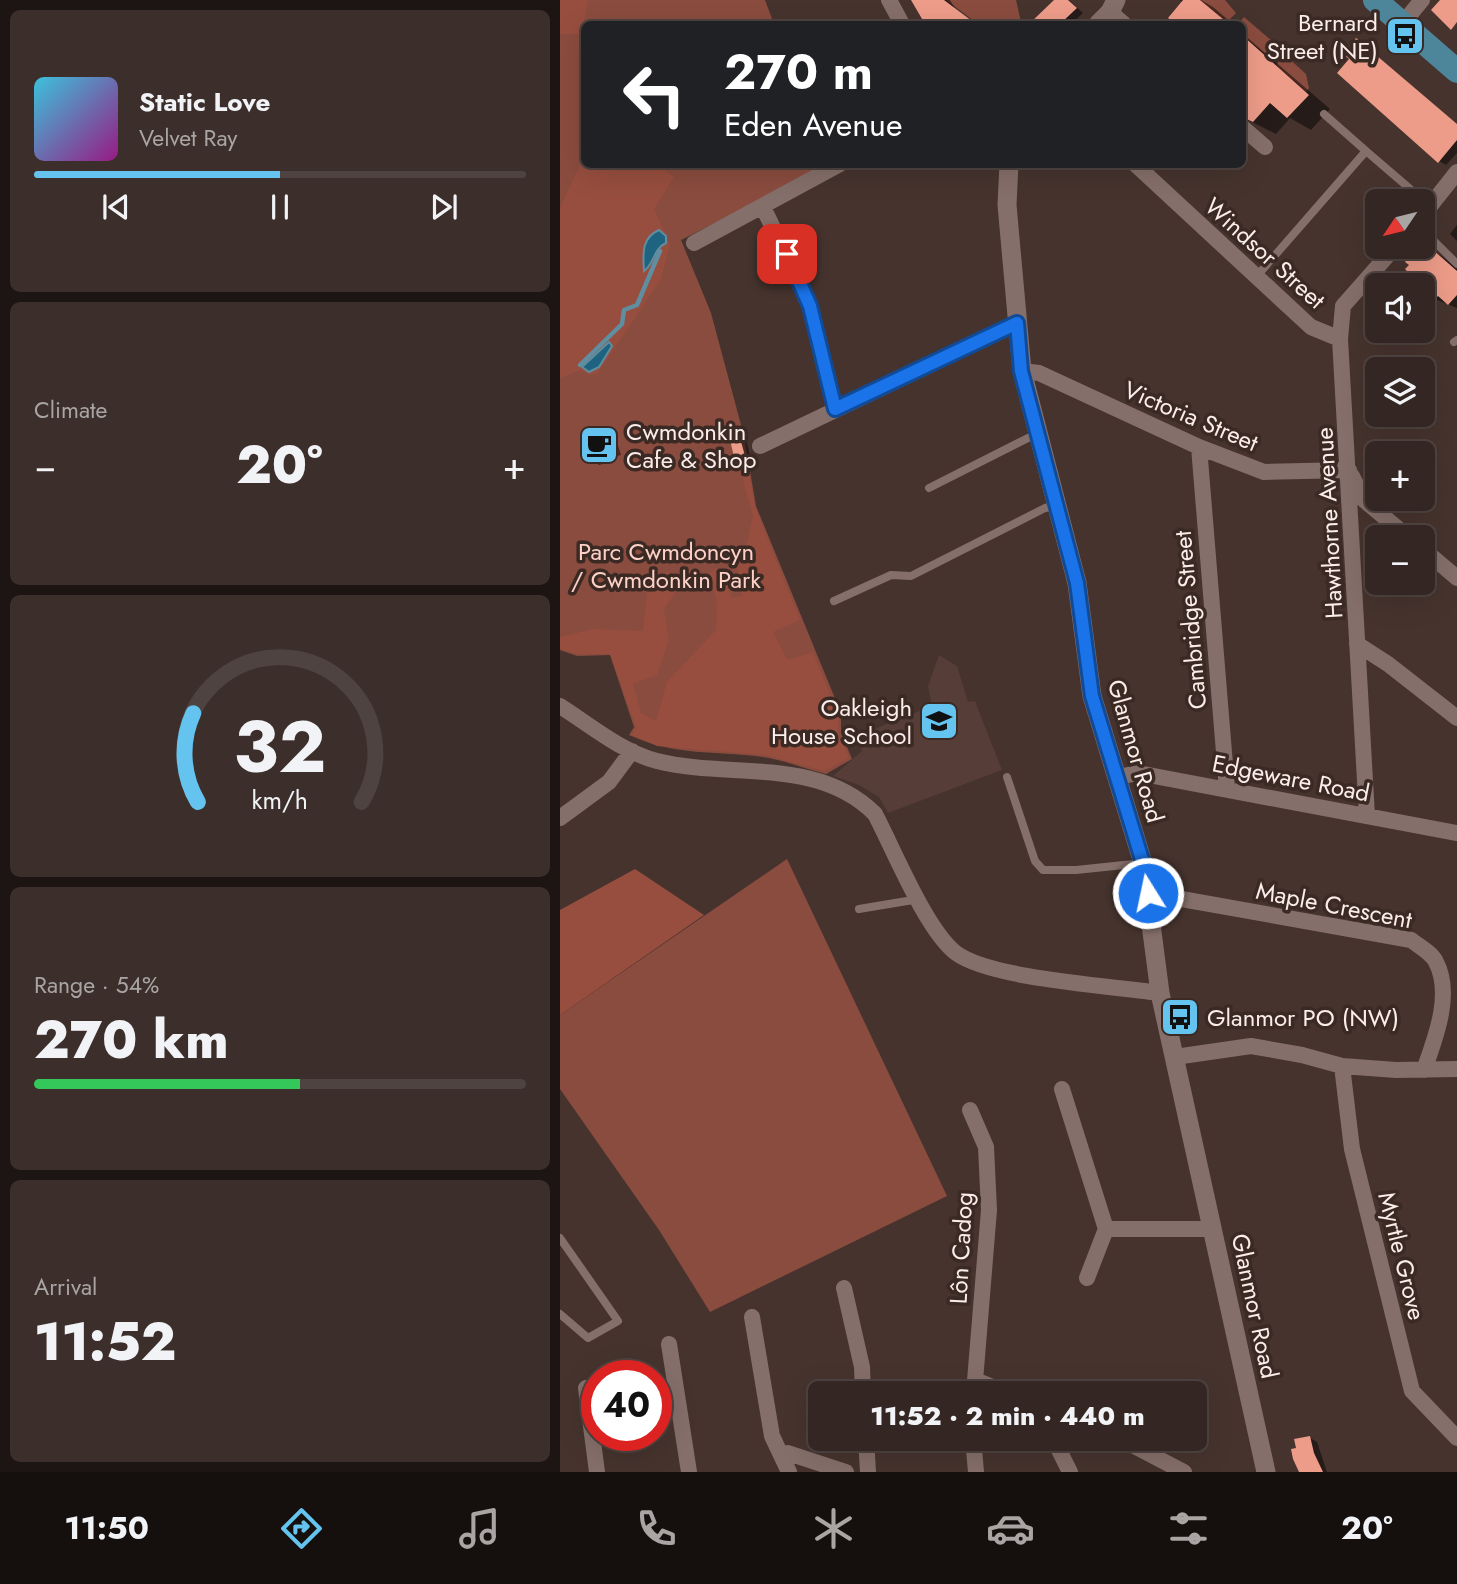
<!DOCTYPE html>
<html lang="en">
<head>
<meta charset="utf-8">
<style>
  body { margin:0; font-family:Jost,sans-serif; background:#3c2e2a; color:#f1f3f6; height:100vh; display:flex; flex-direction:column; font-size:26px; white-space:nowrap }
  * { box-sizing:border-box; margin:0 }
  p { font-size:23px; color:#a9a5a5 }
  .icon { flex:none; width:38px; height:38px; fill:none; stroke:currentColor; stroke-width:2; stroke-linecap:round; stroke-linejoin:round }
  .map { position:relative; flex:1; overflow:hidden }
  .details { display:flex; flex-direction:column; gap:10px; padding:10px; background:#1d1513; width:560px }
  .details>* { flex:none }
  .guide { position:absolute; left:21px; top:21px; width:665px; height:147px; border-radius:10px; box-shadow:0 7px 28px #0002,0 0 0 2px #4e4340; background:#202124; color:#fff; overflow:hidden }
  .needle { width:46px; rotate:235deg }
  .tools { position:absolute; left:805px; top:189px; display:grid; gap:14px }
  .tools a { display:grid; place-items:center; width:70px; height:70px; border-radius:10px; background:#342622; box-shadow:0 7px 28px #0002,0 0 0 2px #4e4340; font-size:35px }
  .speed { position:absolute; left:21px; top:1360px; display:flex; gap:14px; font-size:35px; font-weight:700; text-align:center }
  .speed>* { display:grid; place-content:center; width:91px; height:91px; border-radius:50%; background:#342622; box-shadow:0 7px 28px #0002,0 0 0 2px #4e4340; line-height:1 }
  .speed .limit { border:10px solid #d22; background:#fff; color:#111 }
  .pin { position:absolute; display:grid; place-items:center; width:60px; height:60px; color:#fff; margin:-30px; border-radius:14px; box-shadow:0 4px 10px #0006 }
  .me { position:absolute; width:77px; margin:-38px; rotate:350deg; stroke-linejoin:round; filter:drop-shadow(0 0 5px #0008) }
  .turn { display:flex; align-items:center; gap:24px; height:147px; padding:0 28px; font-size:32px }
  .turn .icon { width:91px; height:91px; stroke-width:2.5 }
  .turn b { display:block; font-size:49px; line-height:60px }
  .big { font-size:52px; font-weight:800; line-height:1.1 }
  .details .widget { flex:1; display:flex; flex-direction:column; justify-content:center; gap:10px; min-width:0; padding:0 24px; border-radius:10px; background:#3c2e2a }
  .details .dial { align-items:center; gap:0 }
  .dial svg { height:182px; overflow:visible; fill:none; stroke:#4e4340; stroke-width:7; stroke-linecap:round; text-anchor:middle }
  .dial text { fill:#f1f3f6; stroke:none }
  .song { display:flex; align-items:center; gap:21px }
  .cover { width:84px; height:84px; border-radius:10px; background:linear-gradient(135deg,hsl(190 70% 55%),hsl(310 70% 35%)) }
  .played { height:7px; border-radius:4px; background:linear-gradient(90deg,#65c4ef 50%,#4e4340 50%) }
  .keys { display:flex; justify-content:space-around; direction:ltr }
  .heat { display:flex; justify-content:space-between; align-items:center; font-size:38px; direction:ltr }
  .charge { height:10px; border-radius:5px; background:linear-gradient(90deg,#34c759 54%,#4e4340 0) }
  .trip { position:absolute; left:248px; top:1381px; width:399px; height:70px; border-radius:10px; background:#342622; box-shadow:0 7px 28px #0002,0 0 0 2px #4e4340; font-weight:800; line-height:70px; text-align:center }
  .tabs { display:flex; height:112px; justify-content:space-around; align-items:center; background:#150f0e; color:#a9a5a5 }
  .tabs .icon { width:49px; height:49px }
  .tabs .selected { color:#65c4ef }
  .tabs b { font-size:32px; color:#f1f3f6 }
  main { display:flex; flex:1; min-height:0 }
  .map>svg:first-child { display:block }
  .built { fill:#563d37 }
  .green { fill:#8a4c3f }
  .forest { fill:#974e3e }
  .water { fill:#1e6481; stroke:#608da0; stroke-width:2 }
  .shadow { fill:#0007 }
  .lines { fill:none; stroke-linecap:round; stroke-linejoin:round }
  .stream { stroke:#608da0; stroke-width:4.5 }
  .building { fill:#ed9c89 }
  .service { stroke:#856f6a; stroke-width:8 }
  .minor { stroke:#856f6a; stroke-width:16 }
  .tertiary { stroke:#856f6a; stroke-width:19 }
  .primary { stroke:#4d859b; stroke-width:24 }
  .route-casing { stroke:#114b97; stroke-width:18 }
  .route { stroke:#1a73e8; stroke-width:12 }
  .labels { text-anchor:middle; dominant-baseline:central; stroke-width:7; stroke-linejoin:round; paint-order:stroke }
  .poi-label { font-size:24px; fill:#faedea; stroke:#3b2924; text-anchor:end }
  .street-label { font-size:24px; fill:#faedea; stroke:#3b2924 }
  .park-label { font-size:24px; fill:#fed1c7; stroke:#3b2924 }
</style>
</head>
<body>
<main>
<section class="details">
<div class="widget">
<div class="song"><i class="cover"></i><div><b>Static Love</b><p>Velvet Ray</p></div></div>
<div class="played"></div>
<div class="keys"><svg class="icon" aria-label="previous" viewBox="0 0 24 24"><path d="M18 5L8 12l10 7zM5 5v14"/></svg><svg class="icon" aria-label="pause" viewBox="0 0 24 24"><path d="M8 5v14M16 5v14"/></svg><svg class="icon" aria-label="next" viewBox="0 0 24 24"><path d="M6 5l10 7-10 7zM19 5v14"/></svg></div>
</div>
<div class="widget"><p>Climate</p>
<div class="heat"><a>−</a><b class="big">20°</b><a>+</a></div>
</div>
<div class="widget dial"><svg viewBox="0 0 100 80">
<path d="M14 69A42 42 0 1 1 86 69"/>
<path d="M14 69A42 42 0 0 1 12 30" stroke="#65c4ef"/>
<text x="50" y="56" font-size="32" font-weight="700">32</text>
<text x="50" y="72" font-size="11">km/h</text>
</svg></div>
<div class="widget"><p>Range · 54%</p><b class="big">270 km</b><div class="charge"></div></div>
<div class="widget"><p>Arrival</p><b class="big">11:52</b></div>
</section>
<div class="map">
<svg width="897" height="1472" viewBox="0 0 897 1472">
  <rect width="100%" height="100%" fill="#46332e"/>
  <path class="built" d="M379 655 397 666 408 702 415 701 442 770 328 813 319 797 299 785 273 776 302 751 297 736 372 706 368 686Z"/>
  <path class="green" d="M0 0H205L214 24H24V164L269 165 121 240 151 313 184 436 196 506 281 713V733L292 759 266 774C245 769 224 760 203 757 152 750 119 757 69 735L74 727 50 655 17 656 0 650Z
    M386 0H456L461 22 418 24Z
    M640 0H665L676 13 667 22Z
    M684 17 718 46 708 57 683 35 682 24H678Z
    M725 55 746 74 749 88 746 92 716 65Z
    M227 859 387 1196 150 1312 99 1230 0 1089V1015Z"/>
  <path class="forest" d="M0 0H28L22 34H0Z
    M24 156V164L99 165 114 177 94 209 110 244 101 279 37 374 29 375 21 370 0 378V208Z
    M188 467 195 507 240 620 213 632 227 660 253 652 278 714V733L289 758 264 771 205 755 97 746 72 735 76 727 50 654H17L0 649V637L33 629 83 631 88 584 109 571 119 587 104 609 109 640 97 675 73 684 81 713 96 721 107 682 156 630 157 604 150 572 158 567 172 598 182 596 177 567 185 552 193 516 180 469Z
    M75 869 144 915 0 1015V910Z"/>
  <path class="water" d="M99 230 106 236V243C93 249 95 263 84 271 83 254 81 238 99 230Z
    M49 342 52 346 39 367 29 372 22 367Z"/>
  <path class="shadow" d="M353 0H390L396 10 407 19 422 24H368Z
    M496 0H509L523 13 511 24H454L474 22Z
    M641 0 653 7 673 24H619L611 18 623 3 620 0Z
    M682 33 770 109 751 130 730 118 716 134 682 117Z
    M797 41 897 124V153L886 165 879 161Z
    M897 225V241L890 234Z
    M864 243 897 268V308L875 299 847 262Z
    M40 435 57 442 61 455 53 457 54 461 39 465 32 460Z
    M179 435 186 440 194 470 186 472 179 468Z
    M750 1438 757 1442 767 1472H741L738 1449Z"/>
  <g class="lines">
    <path class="stream" d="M20 365 62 324 64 310 77 305 100 251"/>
  </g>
  <path class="building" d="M351 0H384L416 24H365Z
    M494 0H508L517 8 500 24H469Z
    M623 0H640L669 24H616L608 18Z
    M880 0H897V22L891 30 871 10Z
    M682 35 749 95 727 118 710 103 693 122 682 117Z
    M796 38 897 124V140L878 163 777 73 789 59 783 54Z
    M863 241 897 271V295L888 305 878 296 874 300 845 269 849 265 845 262 858 247H863Z
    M40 434 42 438 50 435 54 451 47 453 48 457 30 462 24 438Z
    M179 434 188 467 177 469 169 436Z
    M750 1436 754 1453 763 1472H739L733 1459 731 1449 736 1448 734 1439Z"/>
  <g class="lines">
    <path class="service" d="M764 114 806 151
      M863 230 897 264
      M696 277 806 151 870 206
      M894 342 897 340
      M369 488 478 433
      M274 601 331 575 351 576 485 508 496 506
      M447 777 475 861 483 870H516L583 863
      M299 909 359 899
      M0 1238 58 1321 28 1338 0 1314"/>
    <path class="minor" d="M329 0 342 24
      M550 12 564 24
      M843 23 862 0
      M682 127 705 147
      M575 164 751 327 780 339
      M203 207 250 306 275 409
      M863 215 897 172
      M134 243 280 164
      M462 371 479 373 639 447 704 472 789 470
      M200 446 457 323
      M639 447 667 789
      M792 476 804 500 848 537
      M863 549 897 578
      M797 644 828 664 897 718
      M0 706C30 725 62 752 97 761 169 779 257 756 315 814 334 850 366 930 396 953 431 979 552 986 600 993
      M558 777 578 773 896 833
      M807 816 780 339 783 306 835 247
      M0 818 49 782 72 751
      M588 893 851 940C859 946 872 953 876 962 893 994 875 1039 864 1070
      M615 1057 691 1046 742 1055 782 1066 836 1070 897 1069
      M782 1066 792 1149 852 1391 897 1438
      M502 1089 546 1229H653
      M410 1110 426 1147 429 1210 414 1393
      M527 1278 546 1229
      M284 1288 302 1367 303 1393
      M192 1317 212 1436 229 1472
      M109 1344 129 1472
      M415 1380 447 1393
      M26 1388 37 1472
      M306 1438 308 1472
      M413 1438 416 1472
      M493 1438 510 1472
      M559 1438 624 1472
      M221 1455 228 1453 286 1472"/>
    <path class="tertiary" d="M538 24 550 12 556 0
      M449 164 447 205 462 371 517 583 532 696 583 863 600 993 706 1472"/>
    <path class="primary" d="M815 0 897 71"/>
  </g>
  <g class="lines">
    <defs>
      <path id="route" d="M227 254 250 306 275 409 457 323 461 371 517 583 532 696 583 863 588 893"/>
    </defs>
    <use href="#route" class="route-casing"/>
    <use href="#route" class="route"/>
  </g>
  <defs>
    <symbol id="bus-square" viewBox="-11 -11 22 22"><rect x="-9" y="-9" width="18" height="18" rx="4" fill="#65c4ef" stroke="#3b2924"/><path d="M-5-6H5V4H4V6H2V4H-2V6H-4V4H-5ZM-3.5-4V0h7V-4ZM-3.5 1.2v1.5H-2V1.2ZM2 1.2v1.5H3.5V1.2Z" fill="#111"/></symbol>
    <symbol id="cafe-square" viewBox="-11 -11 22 22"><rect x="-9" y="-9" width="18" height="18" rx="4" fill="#65c4ef" stroke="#3b2924"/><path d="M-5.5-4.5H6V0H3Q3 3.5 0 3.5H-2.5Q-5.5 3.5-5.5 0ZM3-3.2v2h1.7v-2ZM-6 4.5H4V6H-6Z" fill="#111"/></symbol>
    <symbol id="school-square" viewBox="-11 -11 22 22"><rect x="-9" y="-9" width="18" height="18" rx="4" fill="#65c4ef" stroke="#3b2924"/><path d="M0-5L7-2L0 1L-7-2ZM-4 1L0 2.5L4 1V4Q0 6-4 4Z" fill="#111"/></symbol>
  </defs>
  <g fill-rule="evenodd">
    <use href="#bus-square" x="823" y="14" width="44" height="44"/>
    <use href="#cafe-square" x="17" y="423" width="44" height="44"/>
    <use href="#school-square" x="357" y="699" width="44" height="44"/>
    <use href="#bus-square" x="598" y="995" width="44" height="44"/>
  </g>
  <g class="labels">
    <g class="poi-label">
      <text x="818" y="22">Bernard<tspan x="818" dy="28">Street (NE)</tspan></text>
      <text x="66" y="431" text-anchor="start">Cwmdonkin<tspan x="66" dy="28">Cafe &amp; Shop</tspan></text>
      <text x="352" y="707">Oakleigh<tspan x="352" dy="28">House School</tspan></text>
      <text x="647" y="1017" text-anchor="start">Glanmor PO (NW)</text>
    </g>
    <g class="street-label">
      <text transform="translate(705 253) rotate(42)">Windsor Street</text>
      <text transform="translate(631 416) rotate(23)">Victoria Street</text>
      <text transform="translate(769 523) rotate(-93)">Hawthorne Avenue</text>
      <text transform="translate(630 620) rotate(-95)">Cambridge Street</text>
      <text transform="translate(576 751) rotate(74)">Glanmor Road</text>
      <text transform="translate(731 778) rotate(11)">Edgeware Road</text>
      <text transform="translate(774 905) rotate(11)">Maple Crescent</text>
      <text transform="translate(401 1248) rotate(-87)">Lôn Cadog</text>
      <text transform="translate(842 1256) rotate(76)">Myrtle Grove</text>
      <text transform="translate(695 1306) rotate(78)">Glanmor Road</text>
    </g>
    <g class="park-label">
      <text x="106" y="551">Parc Cwmdoncyn<tspan x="106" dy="28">/ Cwmdonkin Park</tspan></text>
    </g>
  </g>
</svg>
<div class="tools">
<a><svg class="needle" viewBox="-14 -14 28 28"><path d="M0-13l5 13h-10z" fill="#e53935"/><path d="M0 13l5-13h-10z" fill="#a9a5a5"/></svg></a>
<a><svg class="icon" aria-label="sound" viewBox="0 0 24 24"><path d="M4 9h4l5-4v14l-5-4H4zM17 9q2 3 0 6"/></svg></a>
<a><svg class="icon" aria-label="layers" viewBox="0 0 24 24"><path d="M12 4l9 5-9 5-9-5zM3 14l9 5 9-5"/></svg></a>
<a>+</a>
<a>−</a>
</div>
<div class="speed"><div class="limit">40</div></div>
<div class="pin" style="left:227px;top:254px;background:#d93025"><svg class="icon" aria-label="arrive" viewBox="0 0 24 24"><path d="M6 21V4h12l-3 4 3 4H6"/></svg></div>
<svg class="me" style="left:588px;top:893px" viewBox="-20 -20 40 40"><circle r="17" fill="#1a73e8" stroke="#fff" stroke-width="3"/><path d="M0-11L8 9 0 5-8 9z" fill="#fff"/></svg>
<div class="trip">11:52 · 2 min · 440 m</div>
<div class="guide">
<div class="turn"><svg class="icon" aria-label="left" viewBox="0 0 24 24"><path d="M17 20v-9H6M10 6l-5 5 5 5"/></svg><div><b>270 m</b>Eden Avenue</div></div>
</div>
</div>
</main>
<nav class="tabs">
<b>11:50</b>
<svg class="icon selected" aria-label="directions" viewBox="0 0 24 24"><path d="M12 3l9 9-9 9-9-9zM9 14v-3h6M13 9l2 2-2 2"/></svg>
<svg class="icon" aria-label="music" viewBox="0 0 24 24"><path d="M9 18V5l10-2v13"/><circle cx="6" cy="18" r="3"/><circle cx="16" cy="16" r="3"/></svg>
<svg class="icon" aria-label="phone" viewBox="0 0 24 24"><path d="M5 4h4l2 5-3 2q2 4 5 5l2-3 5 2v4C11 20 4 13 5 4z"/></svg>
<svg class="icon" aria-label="climate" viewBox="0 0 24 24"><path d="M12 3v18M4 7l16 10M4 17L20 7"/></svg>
<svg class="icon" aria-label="car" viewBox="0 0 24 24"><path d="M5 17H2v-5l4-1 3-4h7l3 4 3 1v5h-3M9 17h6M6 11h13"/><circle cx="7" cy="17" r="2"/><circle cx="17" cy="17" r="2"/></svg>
<svg class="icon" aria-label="filters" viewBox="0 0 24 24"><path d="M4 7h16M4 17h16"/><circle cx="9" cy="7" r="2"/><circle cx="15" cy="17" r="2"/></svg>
<b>20°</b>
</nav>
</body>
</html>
